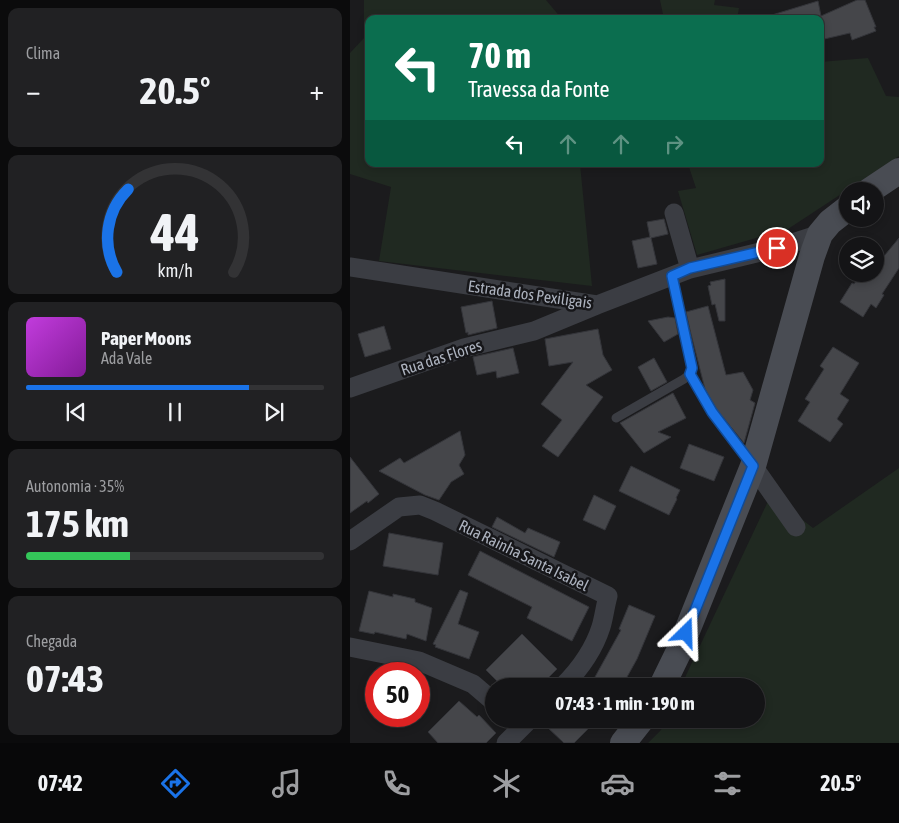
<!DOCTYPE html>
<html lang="pt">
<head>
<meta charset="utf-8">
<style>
  body { margin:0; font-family:"Asap Condensed",sans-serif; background:#212123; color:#f1f3f6; height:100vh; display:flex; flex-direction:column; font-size:19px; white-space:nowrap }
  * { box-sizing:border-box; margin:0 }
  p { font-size:16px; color:#9d9ea1 }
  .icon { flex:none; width:28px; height:28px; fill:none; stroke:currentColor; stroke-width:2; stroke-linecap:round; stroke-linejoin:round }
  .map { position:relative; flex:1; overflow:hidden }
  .sheet { display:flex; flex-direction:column; gap:8px; padding:8px; background:#0b0b0c; width:350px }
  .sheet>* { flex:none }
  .top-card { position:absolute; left:15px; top:15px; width:459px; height:152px; border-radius:10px; box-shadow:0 2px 8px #0003,0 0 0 1px #333335; background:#0b6e4f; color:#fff; overflow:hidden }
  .buttons { position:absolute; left:489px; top:182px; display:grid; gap:10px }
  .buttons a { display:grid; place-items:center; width:45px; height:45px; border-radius:50%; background:#141416; box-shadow:0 2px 8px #0003,0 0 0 1px #333335; font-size:25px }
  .speed { position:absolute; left:15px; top:662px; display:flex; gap:10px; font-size:25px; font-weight:700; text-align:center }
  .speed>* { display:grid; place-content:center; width:65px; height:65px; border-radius:50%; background:#141416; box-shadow:0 2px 8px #0003,0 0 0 1px #333335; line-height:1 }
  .speed .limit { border:8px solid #d22; background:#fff; color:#111 }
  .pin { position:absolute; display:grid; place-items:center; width:42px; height:42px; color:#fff; margin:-21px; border:2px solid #fff; border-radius:50%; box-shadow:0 1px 5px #0007 }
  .me { position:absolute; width:55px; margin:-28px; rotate:22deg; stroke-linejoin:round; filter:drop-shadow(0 0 4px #0008) }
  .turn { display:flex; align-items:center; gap:18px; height:105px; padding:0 20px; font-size:22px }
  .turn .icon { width:65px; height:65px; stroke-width:2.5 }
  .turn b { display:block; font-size:35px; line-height:42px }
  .lanes { display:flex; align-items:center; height:48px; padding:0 20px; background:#0003; justify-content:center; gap:25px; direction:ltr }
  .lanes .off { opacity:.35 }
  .big { font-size:38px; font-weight:700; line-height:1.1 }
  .sheet .widget { flex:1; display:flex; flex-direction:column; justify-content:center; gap:8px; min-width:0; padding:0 18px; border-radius:10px; background:#212123 }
  .sheet .dial { align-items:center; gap:0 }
  .dial svg { height:130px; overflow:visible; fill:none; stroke:#333335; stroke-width:7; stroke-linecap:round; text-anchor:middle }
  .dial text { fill:#f1f3f6; stroke:none }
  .song { display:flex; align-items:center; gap:15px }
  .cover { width:60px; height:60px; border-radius:8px; background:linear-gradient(135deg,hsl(290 70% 55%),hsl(290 70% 35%)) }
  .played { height:5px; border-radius:2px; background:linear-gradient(90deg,#1a73e8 75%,#333335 75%) }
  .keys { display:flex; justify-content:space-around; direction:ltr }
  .heat { display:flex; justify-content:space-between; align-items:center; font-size:28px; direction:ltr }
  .charge { height:8px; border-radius:4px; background:linear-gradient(90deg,#34c759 35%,#333335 0) }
  .trip { position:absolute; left:135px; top:678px; width:280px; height:50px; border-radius:25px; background:#141416; box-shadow:0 2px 8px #0003,0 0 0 1px #333335; font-weight:700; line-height:50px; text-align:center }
  .menu { display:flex; height:80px; justify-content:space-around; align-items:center; background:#080809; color:#9d9ea1 }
  .menu .icon { width:35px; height:35px }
  .menu .active { color:#1a73e8 }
  .menu b { font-size:22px; color:#f1f3f6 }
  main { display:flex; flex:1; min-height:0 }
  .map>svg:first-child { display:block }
  .green { fill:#202921 }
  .building { fill:#45464a; stroke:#34353a }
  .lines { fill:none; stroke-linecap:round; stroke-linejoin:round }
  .lane { stroke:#3b3d43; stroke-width:9 }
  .street { stroke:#3b3d43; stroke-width:19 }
  .secondary { stroke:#494c53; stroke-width:26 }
  .route-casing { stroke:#114b97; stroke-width:12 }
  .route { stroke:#1a73e8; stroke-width:9 }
  .labels { text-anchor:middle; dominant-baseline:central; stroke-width:5; stroke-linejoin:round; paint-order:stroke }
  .street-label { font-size:16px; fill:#acb2be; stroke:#161619 }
</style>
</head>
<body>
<main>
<section class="sheet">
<div class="widget"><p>Clima</p>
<div class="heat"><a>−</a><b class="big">20.5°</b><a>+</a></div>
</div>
<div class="widget dial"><svg viewBox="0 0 100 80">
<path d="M14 69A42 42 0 1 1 86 69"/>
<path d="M14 69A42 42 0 0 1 21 18" stroke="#1a73e8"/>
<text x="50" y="56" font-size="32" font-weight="700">44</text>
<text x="50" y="72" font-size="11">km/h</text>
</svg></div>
<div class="widget">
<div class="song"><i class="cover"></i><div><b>Paper Moons</b><p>Ada Vale</p></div></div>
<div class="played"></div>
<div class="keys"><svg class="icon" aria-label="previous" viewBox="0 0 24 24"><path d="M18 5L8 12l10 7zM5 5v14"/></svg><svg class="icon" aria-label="pause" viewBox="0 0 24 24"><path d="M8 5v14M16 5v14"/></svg><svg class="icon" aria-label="next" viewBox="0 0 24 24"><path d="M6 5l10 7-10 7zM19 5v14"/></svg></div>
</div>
<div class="widget"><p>Autonomia · 35%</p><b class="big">175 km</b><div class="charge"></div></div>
<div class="widget"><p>Chegada</p><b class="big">07:43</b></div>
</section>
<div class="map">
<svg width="549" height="743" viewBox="0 0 549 743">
  <rect width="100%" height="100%" fill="#1b1b1d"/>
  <path class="green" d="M14 0H196L212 19H19V164H230L242 286 29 261 41 187 0 174V53L14 38Z
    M310 0H365L364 5 389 8 387 19H314Z
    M518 58 536 96 549 97V156L438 229 347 255 328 191 346 188 338 164H470V62Z
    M549 468V743H298L311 730 316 719H406V686H331L421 495 463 528Z"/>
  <path class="building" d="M507 0H515L526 27H524L526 31 502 40 500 33 470 40V19H422V15L468 1 471 16Z
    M314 219 318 234 301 238 307 264 288 268 282 241 300 237 297 222Z
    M549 238V268L532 294 534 295 526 308 521 304 513 317 490 302 502 283 504 284 511 274H525V267Z
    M375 279V321H369L365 304 362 305 358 286 361 285 360 282Z
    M142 301 147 328 118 335V332L116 333 111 307Z
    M358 306 376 375 393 372 403 390 400 400 405 403 394 443 367 410 355 389 341 334 336 312Z
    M318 317 325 318 328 334 314 342 298 321Z
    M34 326 41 349 15 357 8 334Z
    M248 329 253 355 262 370 236 385 253 397 208 457 192 446 212 420 191 404 223 362 199 366 195 339Z
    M483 347 509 363 490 394 499 400 487 419 493 424 480 442 448 421 460 402 455 399 474 369 470 366Z
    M163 348 169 373 147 378 146 371 127 375 123 357Z
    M304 358 317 382 301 391 288 367Z
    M323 393 336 418 308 432 321 437 294 453 270 423Z
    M110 431 115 455 109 465 114 474 101 482 89 500 75 495 29 471 50 458 54 463Z
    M339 444 374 457 364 481 330 468Z
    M0 457 29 494 18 503 17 501 0 513Z
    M281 466 330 490 326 498 327 499 319 515 269 491Z
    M244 495 266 506 255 530 233 520Z
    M147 517 175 533 178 528 210 542 204 557 142 527Z
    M39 533 93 543 88 575 33 566Z
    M130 551 239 607 222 641 177 618 182 607 118 575Z
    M110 590 118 593 108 624 129 632 119 659 85 647 86 645 83 644Z
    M19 591 43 597V594L65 599V602L82 608 76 641 57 634 56 639 25 632 24 634 9 631Z
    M279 605 305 616 287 659 272 686H240L271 630 269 629Z
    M172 634 207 669 190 686H152L136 670Z
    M109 701 127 717 129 715 146 733 136 743H88L78 732Z
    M205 719H248L224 743H214L197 727Z"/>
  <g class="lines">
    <path class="lane" d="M322 276 342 368 340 374 362 413 400 462
      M266 418 334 379 340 374"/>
    <path class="street" d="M324 213 340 269
      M0 267 247 305 340 269 427 248 470 234
      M0 388 114 348 184 331 247 305
      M403 466 446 527
      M0 541 49 507 70 505 85 511 258 596C255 607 254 617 251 627 244 649 229 670 213 686
      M0 647 69 661 123 684 144 702
      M156 743 180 719"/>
    <path class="secondary" d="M519 191 549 171
      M312 686 329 651 403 466 462 256 470 234 480 222 498 208
      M273 743 292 719"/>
  </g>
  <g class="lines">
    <defs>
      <path id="route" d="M336 633 403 466 362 412 340 374 342 368 322 276 340 268 427 248"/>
    </defs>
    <use href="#route" class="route-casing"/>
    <use href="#route" class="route"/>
  </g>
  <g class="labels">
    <g class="street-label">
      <text transform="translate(180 294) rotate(8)">Estrada dos Pexiligais</text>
      <text transform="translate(91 357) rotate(-18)">Rua das Flores</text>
      <text transform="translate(174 555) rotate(26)">Rua Rainha Santa Isabel</text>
    </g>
  </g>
</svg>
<div class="buttons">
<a><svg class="icon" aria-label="sound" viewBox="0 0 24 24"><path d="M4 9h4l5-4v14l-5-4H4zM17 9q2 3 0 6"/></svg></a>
<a><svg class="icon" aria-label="layers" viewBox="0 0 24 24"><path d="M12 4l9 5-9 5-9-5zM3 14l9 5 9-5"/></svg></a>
</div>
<div class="speed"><div class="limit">50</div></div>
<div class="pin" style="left:427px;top:248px;background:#d93025"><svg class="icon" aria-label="arrive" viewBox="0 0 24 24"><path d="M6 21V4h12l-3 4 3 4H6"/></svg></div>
<svg class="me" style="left:336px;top:633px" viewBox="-20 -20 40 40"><path d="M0-17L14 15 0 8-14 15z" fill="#1a73e8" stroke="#fff" stroke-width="4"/></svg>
<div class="trip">07:43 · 1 min · 190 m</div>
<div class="top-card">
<div class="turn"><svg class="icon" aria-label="left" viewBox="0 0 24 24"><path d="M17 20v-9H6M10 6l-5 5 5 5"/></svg><div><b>70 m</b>Travessa da Fonte</div></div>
<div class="lanes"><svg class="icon" aria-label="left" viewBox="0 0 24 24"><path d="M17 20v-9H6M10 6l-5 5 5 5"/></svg><svg class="icon off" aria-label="ahead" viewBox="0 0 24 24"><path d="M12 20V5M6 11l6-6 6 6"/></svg><svg class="icon off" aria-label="ahead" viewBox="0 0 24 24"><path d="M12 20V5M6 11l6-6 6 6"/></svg><svg class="icon off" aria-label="right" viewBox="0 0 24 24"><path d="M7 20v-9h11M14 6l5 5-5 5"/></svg></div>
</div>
</div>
</main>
<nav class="menu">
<b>07:42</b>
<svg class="icon active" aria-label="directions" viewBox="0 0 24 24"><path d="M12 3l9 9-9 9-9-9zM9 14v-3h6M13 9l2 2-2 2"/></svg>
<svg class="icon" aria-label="music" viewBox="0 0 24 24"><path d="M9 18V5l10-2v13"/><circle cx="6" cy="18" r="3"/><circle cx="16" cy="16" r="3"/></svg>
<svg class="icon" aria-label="phone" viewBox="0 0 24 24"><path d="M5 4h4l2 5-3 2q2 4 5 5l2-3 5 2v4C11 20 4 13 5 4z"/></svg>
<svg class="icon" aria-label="climate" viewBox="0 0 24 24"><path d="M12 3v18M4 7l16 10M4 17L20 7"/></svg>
<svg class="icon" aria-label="car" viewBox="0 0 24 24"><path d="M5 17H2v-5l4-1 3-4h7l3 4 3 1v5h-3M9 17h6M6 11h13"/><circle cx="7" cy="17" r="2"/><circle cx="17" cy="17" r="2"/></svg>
<svg class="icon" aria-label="filters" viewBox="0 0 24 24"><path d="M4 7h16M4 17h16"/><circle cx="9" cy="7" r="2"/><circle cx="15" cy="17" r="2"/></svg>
<b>20.5°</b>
</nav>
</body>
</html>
